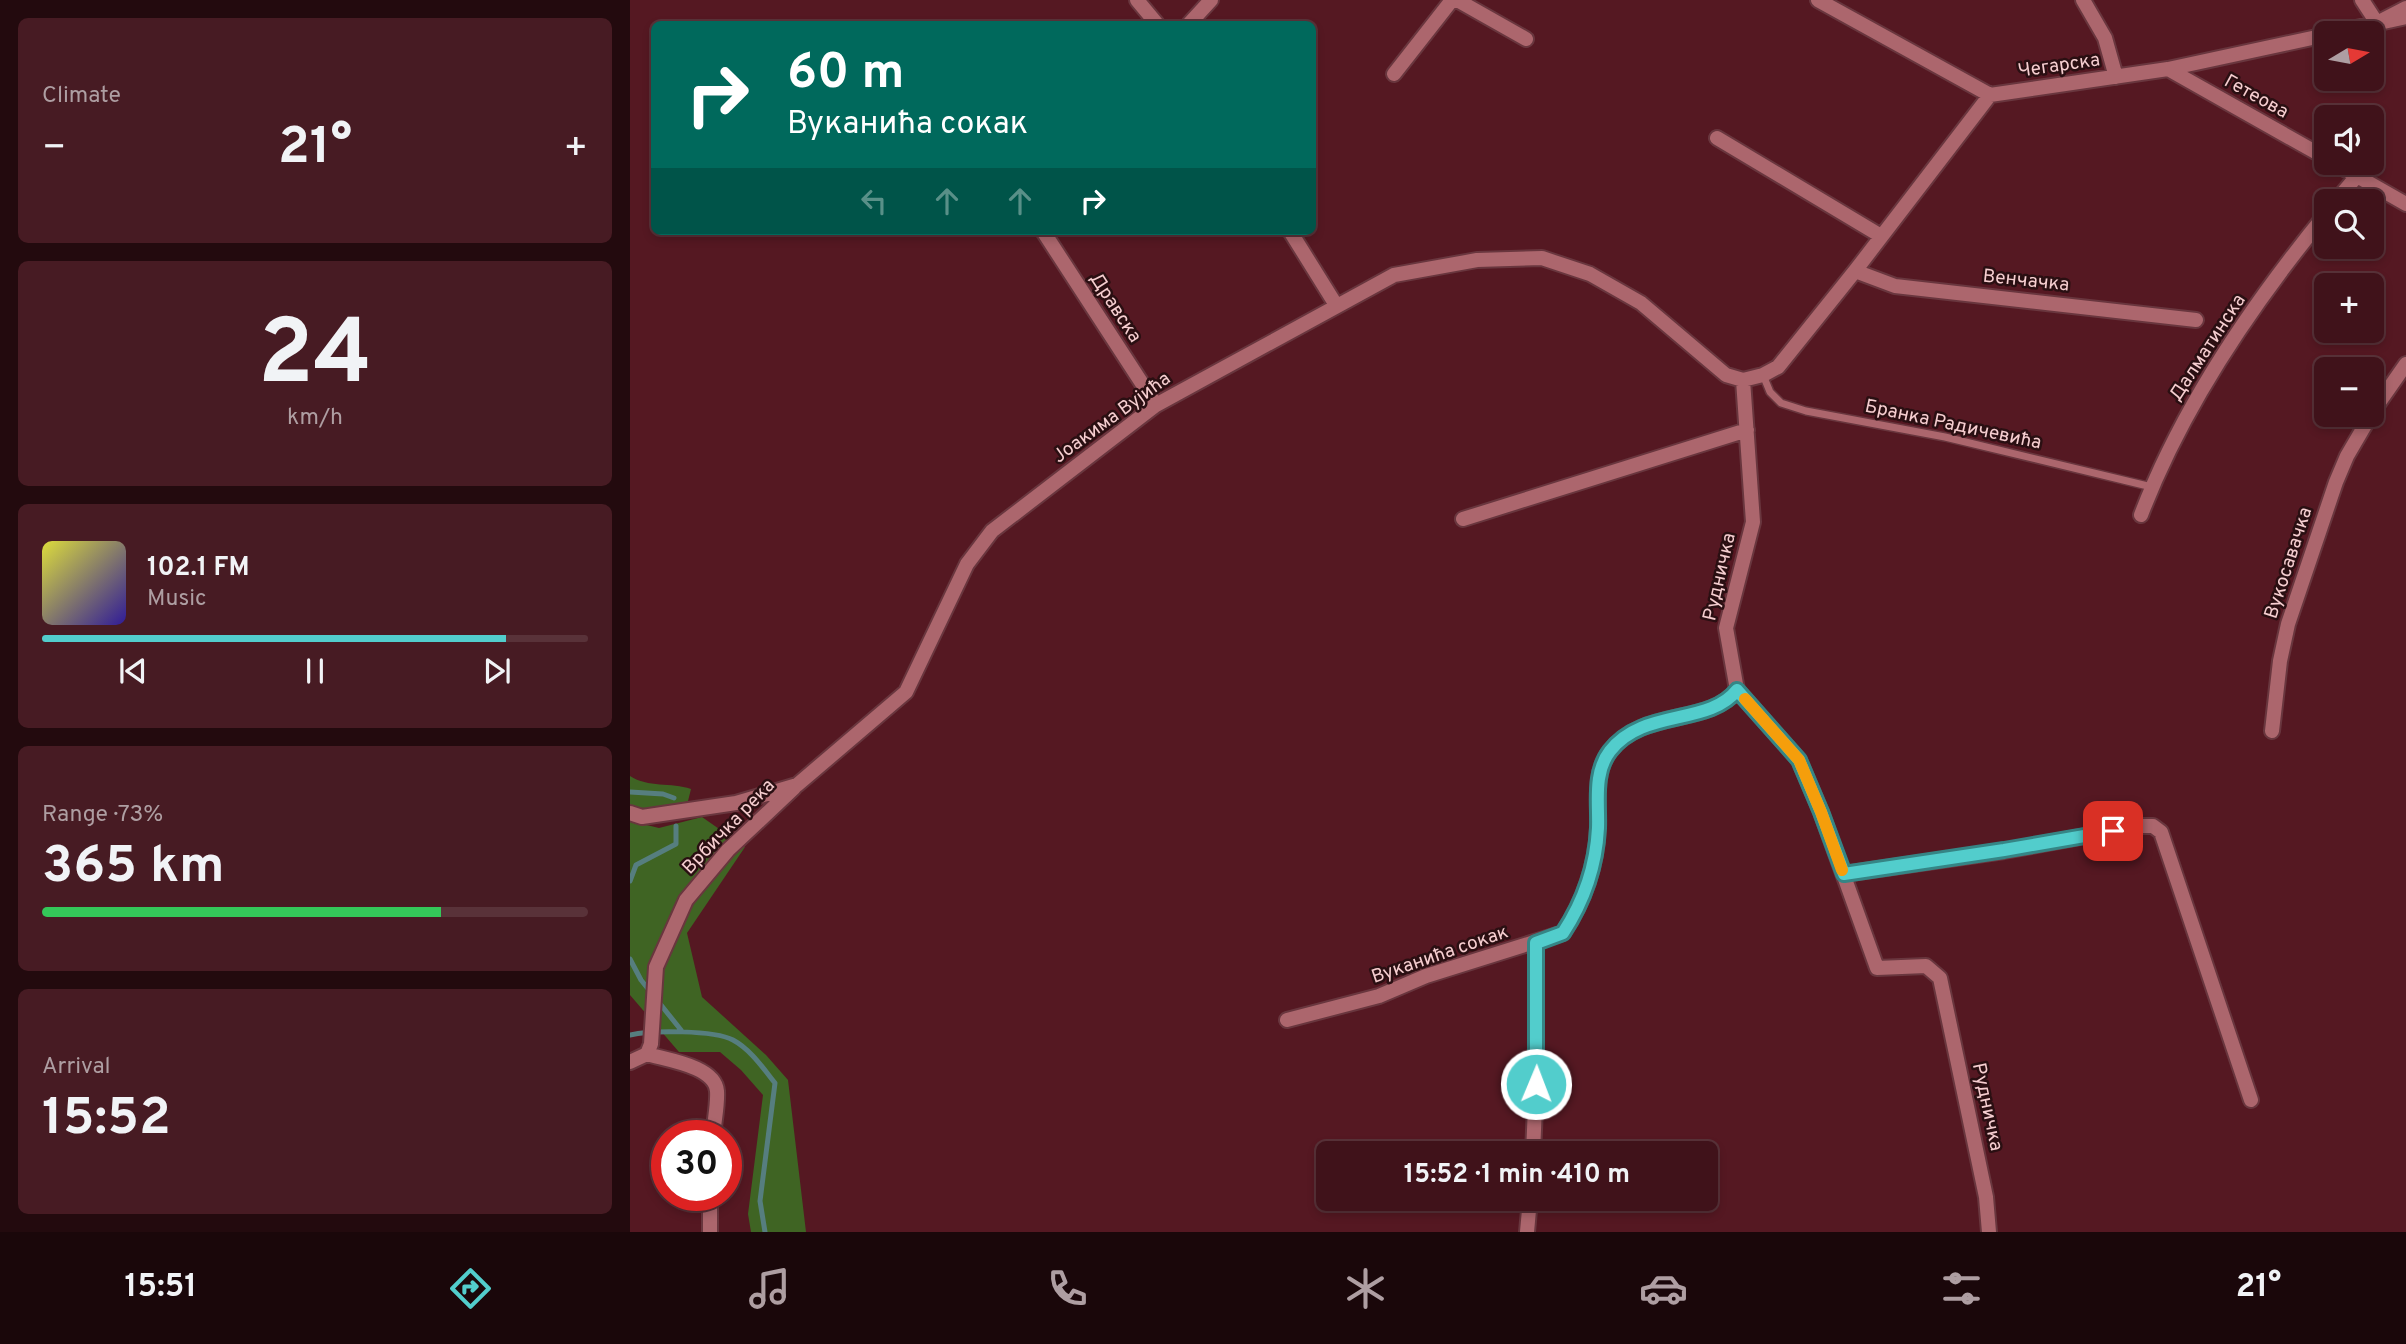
<!DOCTYPE html>
<html lang="en">
<head>
<meta charset="utf-8">
<style>
  body { margin:0; font-family:Overpass,sans-serif; background:#471b23; color:#f1f3f6; height:100vh; display:flex; flex-direction:column; font-size:26px; white-space:nowrap }
  * { box-sizing:border-box; margin:0 }
  p { font-size:23px; color:#ae9ea2 }
  .icon { flex:none; width:38px; height:38px; fill:none; stroke:currentColor; stroke-width:2; stroke-linecap:round; stroke-linejoin:round }
  .map { position:relative; flex:1; overflow:hidden }
  .side { display:flex; flex-direction:column; gap:18px; padding:18px; background:#230a0e; width:630px }
  .side>* { flex:none }
  .banner { position:absolute; left:21px; top:21px; width:665px; height:214px; border-radius:10px; box-shadow:0 4px 10px #0003,0 0 0 2px #593239; background:#00695c; color:#fff; overflow:hidden }
  .needle { width:46px; rotate:80deg }
  .buttons { position:absolute; left:1684px; top:21px; display:grid; gap:14px }
  .buttons a { display:grid; place-items:center; width:70px; height:70px; border-radius:10px; background:#40121a; box-shadow:0 4px 10px #0003,0 0 0 2px #593239; font-size:35px }
  .speed { position:absolute; left:21px; top:1120px; display:flex; gap:14px; font-size:35px; font-weight:700; text-align:center }
  .speed>* { display:grid; place-content:center; width:91px; height:91px; border-radius:50%; background:#40121a; box-shadow:0 4px 10px #0003,0 0 0 2px #593239; line-height:1 }
  .speed .limit { border:10px solid #d22; background:#fff; color:#111 }
  .pin { position:absolute; display:grid; place-items:center; width:60px; height:60px; color:#fff; margin:-30px; border-radius:14px; box-shadow:0 4px 10px #0006 }
  .me { position:absolute; width:77px; margin:-38px; rotate:1deg; stroke-linejoin:round; filter:drop-shadow(0 0 5px #0008) }
  .turn { display:flex; align-items:center; gap:24px; height:147px; padding:0 21px; font-size:32px }
  .turn .icon { width:91px; height:91px; stroke-width:2.5 }
  .turn b { display:block; font-size:49px; line-height:60px }
  .lanes { display:flex; align-items:center; height:66px; padding:0 21px; background:#0003; justify-content:center; gap:35px; direction:ltr }
  .lanes .off { opacity:.35 }
  .big { font-size:52px; font-weight:700; line-height:1.1 }
  .side .tile { flex:1; display:flex; flex-direction:column; justify-content:center; gap:10px; min-width:0; padding:0 24px; border-radius:10px; background:#471b23 }
  .side .dial { align-items:center; gap:0 }
  .dial b { font-size:91px; line-height:1 }
  .song { display:flex; align-items:center; gap:21px }
  .cover { width:84px; height:84px; border-radius:10px; background:linear-gradient(135deg,hsl(60 70% 55%),hsl(250 70% 35%)) }
  .played { height:7px; border-radius:4px; background:linear-gradient(90deg,#52cdcc 85%,#593239 85%) }
  .keys { display:flex; justify-content:space-around; direction:ltr }
  .heat { display:flex; justify-content:space-between; align-items:center; font-size:38px; direction:ltr }
  .charge { height:10px; border-radius:5px; background:linear-gradient(90deg,#34c759 73%,#593239 0) }
  .trip { position:absolute; left:686px; top:1141px; width:402px; height:70px; border-radius:10px; background:#40121a; box-shadow:0 4px 10px #0003,0 0 0 2px #593239; font-weight:700; line-height:70px; text-align:center }
  .dock { display:flex; height:112px; justify-content:space-around; align-items:center; background:#1a070a; color:#ae9ea2 }
  .dock .icon { width:49px; height:49px }
  .dock .current { color:#52cdcc }
  .dock b { font-size:32px; color:#f1f3f6 }
  main { display:flex; flex:1; min-height:0 }
  .map>svg:first-child { display:block }
  .green { fill:#3f6423 }
  .lines { fill:none; stroke-linecap:round; stroke-linejoin:round }
  .stream { stroke:#567e7f; stroke-width:5 }
  .lane-casing { stroke:#69363e; stroke-width:10 }
  .street-casing { stroke:#69363e; stroke-width:18 }
  .lane { stroke:#ac666d; stroke-width:7 }
  .street { stroke:#ac666d; stroke-width:14 }
  .route-casing { stroke:#358585; stroke-width:18 }
  .route { stroke:#52cdcc; stroke-width:12 }
  .slow { stroke:#f59e0b; stroke-width:12 }
  .labels { text-anchor:middle; dominant-baseline:central; stroke-width:5; stroke-linejoin:round; paint-order:stroke }
  .street-label { font-size:19px; fill:#f6ced0; stroke:#2a0f12 }
</style>
</head>
<body>
<main>
<section class="side">
<div class="tile"><p>Climate</p>
<div class="heat"><a>−</a><b class="big">21°</b><a>+</a></div>
</div>
<div class="tile dial"><b>24</b><p>km/h</p></div>
<div class="tile">
<div class="song"><i class="cover"></i><div><b>102.1 FM</b><p>Music</p></div></div>
<div class="played"></div>
<div class="keys"><svg class="icon" aria-label="previous" viewBox="0 0 24 24"><path d="M18 5L8 12l10 7zM5 5v14"/></svg><svg class="icon" aria-label="pause" viewBox="0 0 24 24"><path d="M8 5v14M16 5v14"/></svg><svg class="icon" aria-label="next" viewBox="0 0 24 24"><path d="M6 5l10 7-10 7zM19 5v14"/></svg></div>
</div>
<div class="tile"><p>Range · 73%</p><b class="big">365 km</b><div class="charge"></div></div>
<div class="tile"><p>Arrival</p><b class="big">15:52</b></div>
</section>
<div class="map">
<svg width="1776" height="1232" viewBox="0 0 1776 1232">
  <rect width="100%" height="100%" fill="#551822"/>
  <path class="green" d="M0 776C18 788 41 782 61 789L58 801 28 810 0 809Z
    M72 817 115 847 57 933 72 997 136 1055 158 1080 176 1232H121L118 1214 133 1095 111 1070 90 1052H49L0 995V821L29 828Z"/>
  <g class="lines">
    <path class="stream" d="M0 792 33 794 44 798
      M0 881 6 865 46 844V826
      M0 959 11 980 51 1030
      M0 1035C21 1030 84 1030 103 1040 120 1049 133 1068 145 1083L130 1201 135 1232"/>
    <defs>
      <path id="lane" d="M1133 375 1140 392 1151 403 1176 411 1315 437 1522 487"/>
      <path id="street" d="M507 0 527 24
        M827 0 896 39
        M1188 0 1360 95 1538 69 1696 35
        M1453 0 1475 38 1486 77
        M1732 0 1747 23 1776 8
        M559 24 581 0
        M1703 33 1776 17
        M1538 69 1696 158
        M764 74 822 0
        M1087 138 1251 236
        M1704 163 1776 204
        M1706 201 1727 176
        M413 231 526 405
        M660 231 706 305
        M1225 271 1265 286 1566 320
        M1113 380 1123 522 1096 628 1107 690 1169 760 1191 812 1247 968 1296 966 1310 978 1356 1197 1359 1232
        M1113 380 1133 375 1148 367 1225 271 1360 95
        M1741 414 1776 364
        M1511 515C1552 407 1623 303 1696 214
        M833 519 1117 430
        M1642 731 1650 661 1658 624 1706 482 1717 456 1741 415
        M0 813 12 817 106 803 167 785 276 692 337 564 362 531 526 405 764 275 847 260 912 258 960 274 1011 303 1096 375 1113 380
        M1214 874 1374 851 1510 826H1523L1531 832 1621 1100
        M657 1020 749 996 796 976 933 933C954 901 966 868 968 828 969 803 963 773 980 751 1013 708 1079 726 1107 690
        M0 1062 17 1054
        M83 1136C84 1122 88 1105 87 1091 85 1066 37 1060 17 1054L21 1044 26 967 56 900 98 850 164 788
        M903 1153 906 1084V943
        M80 1232V1195
        M897 1232 900 1199"/>
    </defs>
    <use href="#lane" class="lane-casing"/>
    <use href="#street" class="street-casing"/>
    <use href="#lane" class="lane"/>
    <use href="#street" class="street"/>
  </g>
  <g class="lines">
    <defs>
      <path id="route" d="M906 1084V943L933 933C954 901 966 868 968 828 969 803 963 773 980 751 1013 708 1079 726 1107 690L1169 760 1191 812 1214 874 1374 850 1483 831"/>
    </defs>
    <use href="#route" class="route-casing"/>
    <use href="#route" class="route"/>
    <path class="slow" d="M1115 699 1169 760 1191 812 1212 870"/>
  </g>
  <g class="labels">
    <g class="street-label">
      <text transform="translate(1429 66) rotate(-8)">Чегарска</text>
      <text transform="translate(1626 97) rotate(29)">Гетеова</text>
      <text transform="translate(1396 281) rotate(6)">Венчачка</text>
      <text transform="translate(485 308) rotate(57)">Дравска</text>
      <text transform="translate(1578 348) rotate(-57)">Далматинска</text>
      <text transform="translate(482 418) rotate(-36)">Јоакима Вујића</text>
      <text transform="translate(1323 425) rotate(12)">Бранка Радичевића</text>
      <text transform="translate(1659 563) rotate(-72)">Вукосавачка</text>
      <text transform="translate(1090 577) rotate(-77)">Рудничка</text>
      <text transform="translate(99 827) rotate(-46)">Врбичка река</text>
      <text transform="translate(810 955) rotate(-19)">Вуканића сокак</text>
      <text transform="translate(1357 1107) rotate(78)">Рудничка</text>
    </g>
  </g>
</svg>
<div class="buttons">
<a><svg class="needle" viewBox="-14 -14 28 28"><path d="M0-13l5 13h-10z" fill="#e53935"/><path d="M0 13l5-13h-10z" fill="#ae9ea2"/></svg></a>
<a><svg class="icon" aria-label="sound" viewBox="0 0 24 24"><path d="M4 9h4l5-4v14l-5-4H4zM17 9q2 3 0 6"/></svg></a>
<a><svg class="icon" aria-label="search" viewBox="0 0 24 24"><circle cx="10" cy="10" r="6"/><path d="M15 15l6 6"/></svg></a>
<a>+</a>
<a>−</a>
</div>
<div class="speed"><div class="limit">30</div></div>
<div class="pin" style="left:1483px;top:831px;background:#d93025"><svg class="icon" aria-label="arrive" viewBox="0 0 24 24"><path d="M6 21V4h12l-3 4 3 4H6"/></svg></div>
<svg class="me" style="left:906px;top:1084px" viewBox="-20 -20 40 40"><circle r="17" fill="#52cdcc" stroke="#fff" stroke-width="3"/><path d="M0-11L8 9 0 5-8 9z" fill="#fff"/></svg>
<div class="trip">15:52 · 1 min · 410 m</div>
<div class="banner">
<div class="turn"><svg class="icon" aria-label="right" viewBox="0 0 24 24"><path d="M7 20v-9h11M14 6l5 5-5 5"/></svg><div><b>60 m</b>Вуканића сокак</div></div>
<div class="lanes"><svg class="icon off" aria-label="left" viewBox="0 0 24 24"><path d="M17 20v-9H6M10 6l-5 5 5 5"/></svg><svg class="icon off" aria-label="ahead" viewBox="0 0 24 24"><path d="M12 20V5M6 11l6-6 6 6"/></svg><svg class="icon off" aria-label="ahead" viewBox="0 0 24 24"><path d="M12 20V5M6 11l6-6 6 6"/></svg><svg class="icon" aria-label="right" viewBox="0 0 24 24"><path d="M7 20v-9h11M14 6l5 5-5 5"/></svg></div>
</div>
</div>
</main>
<nav class="dock">
<b>15:51</b>
<svg class="icon current" aria-label="directions" viewBox="0 0 24 24"><path d="M12 3l9 9-9 9-9-9zM9 14v-3h6M13 9l2 2-2 2"/></svg>
<svg class="icon" aria-label="music" viewBox="0 0 24 24"><path d="M9 18V5l10-2v13"/><circle cx="6" cy="18" r="3"/><circle cx="16" cy="16" r="3"/></svg>
<svg class="icon" aria-label="phone" viewBox="0 0 24 24"><path d="M5 4h4l2 5-3 2q2 4 5 5l2-3 5 2v4C11 20 4 13 5 4z"/></svg>
<svg class="icon" aria-label="climate" viewBox="0 0 24 24"><path d="M12 3v18M4 7l16 10M4 17L20 7"/></svg>
<svg class="icon" aria-label="car" viewBox="0 0 24 24"><path d="M5 17H2v-5l4-1 3-4h7l3 4 3 1v5h-3M9 17h6M6 11h13"/><circle cx="7" cy="17" r="2"/><circle cx="17" cy="17" r="2"/></svg>
<svg class="icon" aria-label="filters" viewBox="0 0 24 24"><path d="M4 7h16M4 17h16"/><circle cx="9" cy="7" r="2"/><circle cx="15" cy="17" r="2"/></svg>
<b>21°</b>
</nav>
</body>
</html>
